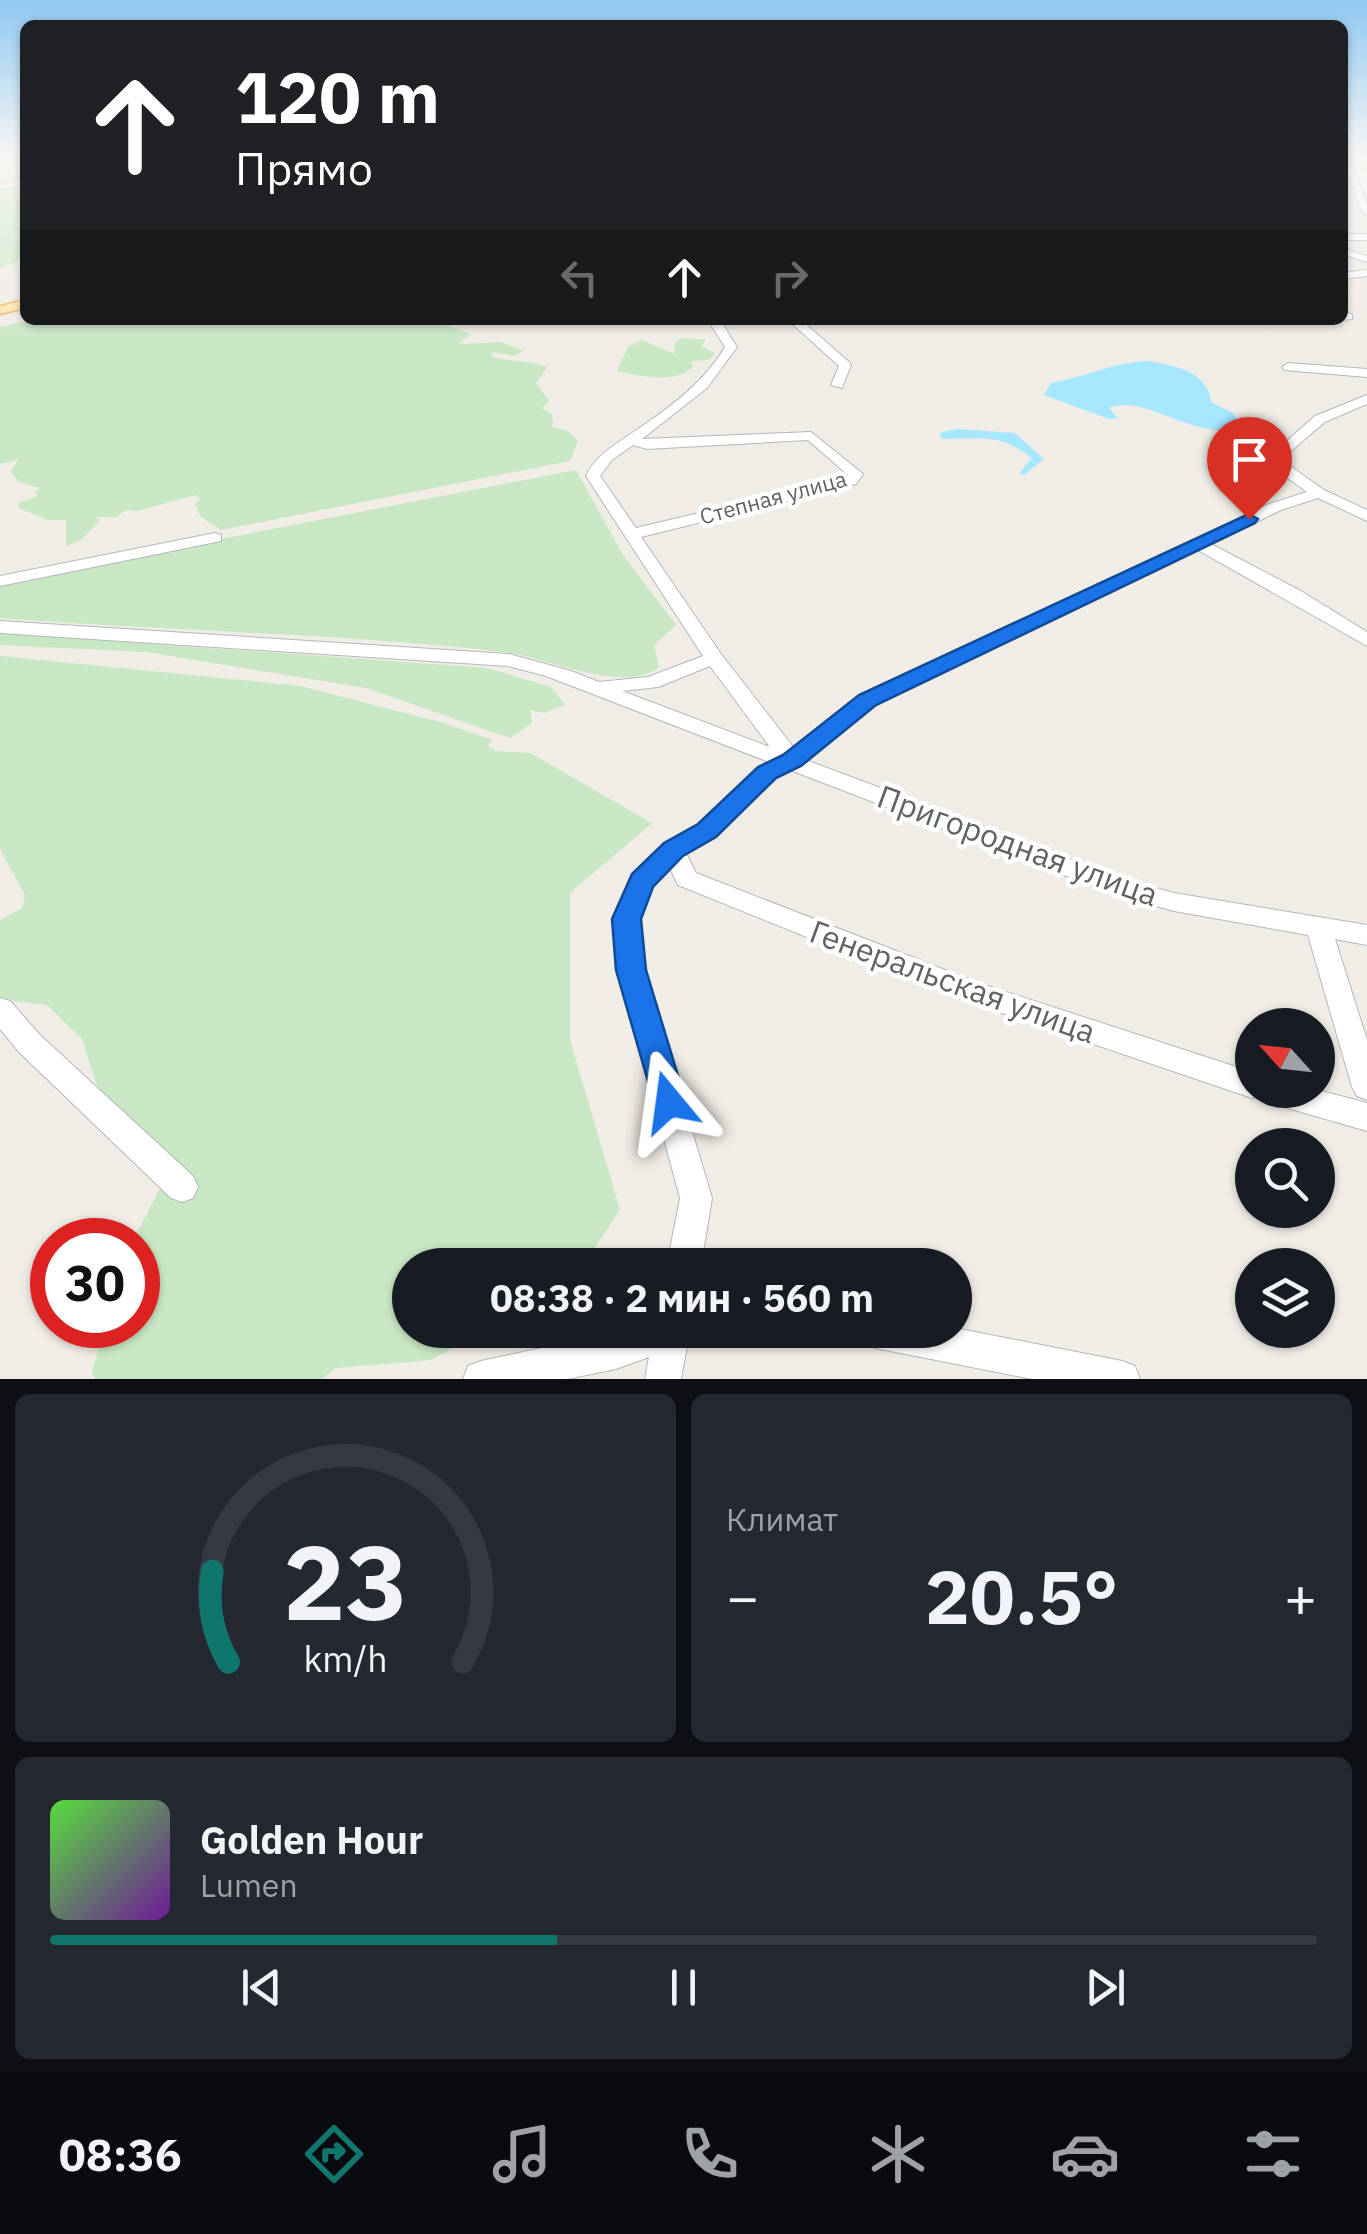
<!DOCTYPE html>
<html lang="ru">
<head>
<meta charset="utf-8">
<style>
  body { margin:0; font-family:"IBM Plex Sans",sans-serif; background:#242831; color:#f1f3f6; height:100vh; display:flex; flex-direction:column; font-size:38px; white-space:nowrap }
  * { box-sizing:border-box; margin:0 }
  p { font-size:32px; color:#9ea1a6 }
  .icon { flex:none; width:55px; height:55px; fill:none; stroke:currentColor; stroke-width:2; stroke-linecap:round; stroke-linejoin:round }
  .map { position:relative; height:1379px; overflow:hidden }
  .panel { display:flex; flex-direction:column; gap:15px; padding:15px; background:#0d0f14; flex:1 }
  .panel>* { flex:none }
  .top-card { position:absolute; left:20px; top:20px; width:1328px; height:305px; border-radius:15px; box-shadow:0 2px 8px #0004; background:#202124; color:#fff; overflow:hidden }
  .needle { width:65px; rotate:297deg }
  .fabs { position:absolute; left:1235px; top:1008px; display:grid; gap:20px }
  .fabs a { display:grid; place-items:center; width:100px; height:100px; border-radius:50%; background:#171b24; box-shadow:0 2px 8px #0004; font-size:50px }
  .speed { position:absolute; left:30px; top:1218px; display:flex; gap:20px; font-size:50px; font-weight:700; text-align:center }
  .speed>* { display:grid; place-content:center; width:130px; height:130px; border-radius:50%; background:#171b24; box-shadow:0 2px 8px #0004; line-height:1 }
  .speed .limit { border:15px solid #d22; background:#fff; color:#111 }
  .pin { position:absolute; display:grid; place-items:center; width:85px; height:85px; color:#fff; margin:-102px -42px; border-radius:50% 50% 50% 0; rotate:-45deg; box-shadow:0 0 10px #0007 }
  .pin .icon { rotate:45deg }
  .me { position:absolute; width:110px; margin:-55px; rotate:344deg; stroke-linejoin:round; filter:drop-shadow(0 0 8px #0008) }
  .turn { display:flex; align-items:center; gap:35px; height:210px; padding:0 50px; font-size:45px }
  .turn .icon { width:130px; height:130px; stroke-width:2.5 }
  .turn b { display:block; font-size:70px; line-height:85px }
  .lanes { display:flex; align-items:center; height:95px; padding:0 50px; background:#0003; justify-content:center; gap:50px; direction:ltr }
  .lanes .off { opacity:.35 }
  .big { font-size:75px; font-weight:800; line-height:1.1 }
  .panel .widget { flex:1; display:flex; flex-direction:column; justify-content:center; gap:15px; min-width:0; padding:0 35px; border-radius:15px; background:#242831 }
  .panel .dial { align-items:center; gap:0 }
  .dial svg { height:260px; overflow:visible; fill:none; stroke:#363941; stroke-width:7; stroke-linecap:round; text-anchor:middle }
  .dial text { fill:#f1f3f6; stroke:none }
  .song { display:flex; align-items:center; gap:30px }
  .cover { width:120px; height:120px; border-radius:15px; background:linear-gradient(135deg,hsl(110 70% 55%),hsl(280 70% 35%)) }
  .played { height:10px; border-radius:5px; background:linear-gradient(90deg,#0f766e 40%,#363941 40%) }
  .keys { display:flex; justify-content:space-around; direction:ltr }
  .heat { display:flex; justify-content:space-between; align-items:center; font-size:55px; direction:ltr }
  .panel .tiles { flex:1; display:grid; gap:15px; grid-template-columns:1fr 1fr }
  .widget:last-child { grid-column:span 2 }
  .trip { position:absolute; left:392px; top:1248px; width:580px; height:100px; border-radius:50px; background:#171b24; box-shadow:0 2px 8px #0004; font-weight:800; line-height:100px; text-align:center }
  .tabs { display:flex; height:160px; justify-content:space-around; align-items:center; background:#090b0e; color:#9ea1a6 }
  .tabs .icon { width:70px; height:70px }
  .tabs .selected { color:#0f766e }
  .tabs b { font-size:45px; color:#f1f3f6 }
  .map>svg:first-child { display:block }
  .green { fill:#c8e8c3 }
  .water { fill:#a7e7ff }
  .lines { fill:none; stroke-linecap:round; stroke-linejoin:round }
  .minor-casing { stroke:#b3b8bb; stroke-width:2 }
  .major-casing { stroke:#f4b15b; stroke-width:3 }
  .minor { fill:#fff; fill-rule:evenodd }
  .major { fill:#ffe5ac; fill-rule:evenodd }
  .route { fill:#1a73e8; stroke:#114b97; stroke-width:2.5 }
  .labels { text-anchor:middle; dominant-baseline:central; stroke-width:9; stroke-linejoin:round; paint-order:stroke }
  .far-street-label { font-size:22px; fill:#5e6367; stroke:#fff }
  .near-street-label { font-size:32px; fill:#5e6367; stroke:#fff }
</style>
</head>
<body>
<div class="map">
<svg width="1367" height="1379" viewBox="0 0 1367 1379">
  <rect width="100%" height="100%" fill="#f0ece6"/>
  <path class="green" d="M0 156H25V258L0 269Z
    M32 320H431L471 334 459 344 501 342 523 351 514 356 492 352V356C511 363 528 360 547 367L536 383 549 401 542 408 552 414 553 427 568 431 578 441 570 461 221 530 201 517 195 504 201 499 196 495 137 511 125 510 117 517H95L100 520 81 540 66 546V520H47L19 508 18 503 38 496 35 493 40 488 19 482 11 471 19 459 0 464V327Z
    M682 338 706 340 701 346 715 353 710 359 690 362 694 366C674 385 642 376 617 371L628 347 642 340 674 354 675 343Z
    M576 470 623 555 676 625 654 645 659 667C623 695 547 657 504 652 337 633 168 631 0 618V582Z
    M0 633 487 668 551 687 565 705 544 713 530 710 532 723 510 738 366 688 146 652 0 645Z
    M0 656 300 686 444 723 492 740 488 746 495 751 530 753 652 823 570 893V1040L620 1210 583 1265H410V1330H487L431 1360 336 1368 322 1379H95L92 1373 105 1325H138V1240H133L164 1181 116 1144 82 1039 47 1005 0 999V920L22 908 25 895 0 849Z"/>
  <path class="water" d="M1149 361C1175 366 1208 371 1211 402L1233 413 1243 429C1191 440 1144 393 1109 408L1118 418 1109 419 1044 395 1051 383C1086 377 1113 362 1149 361Z
    M958 429 1015 433 1044 459 1024 475 1019 473 1032 458C999 433 982 439 943 439L940 436 941 432Z"/>
  <g class="lines">
    <defs>
      <path id="minor" d="M1345 164 1352 166 1367 204V214L1362 212Z
        M25 180V184L0 189V185Z
        M1342 234H1367V240H1342Z
        M1342 248 1367 256V262L1342 254Z
        M1367 270V276L1342 279V273Z
        M1342 309 1352 315V319L1340 320Z
        M708 320H720L737 347 707 388 642 439 811 432 863 474 856 484 641 537 721 654 794 748 861 696 1269 504 1307 492 1274 468 1271 455 1315 416 1367 395V404L1325 422 1285 456 1286 463 1324 490 1367 510V521L1318 498 1281 510 1211 544 1301 591 1367 632V646L1198 550 875 704 806 760 1123 879 1174 893 1367 925V945L1335 939 1367 1040V1100L1357 1096 1352 1087 1308 935 1174 911 1108 892 790 770 775 777 715 837 686 853 696 873 976 982 1252 1072V1090H1318L1367 1103V1131L1270 1103 1258 1096 1252 1098 958 998 678 885 670 868 653 886 640 919 644 970 712 1198 701 1265H667L680 1198 618 970 614 919 633 876 665 844 699 825 759 767 769 762 546 676 508 666 0 633V621L509 654 571 671 599 682 648 677 703 656 586 476C597 453 618 443 638 429 672 406 704 382 725 347ZM808 440 848 475 846 478 636 528 600 476 612 460 633 445 647 449ZM710 666 770 747 622 691 658 687Z
        M788 320H801L849 362 851 365 842 388 831 385 839 366Z
        M1288 363 1367 369V377L1284 370 1282 367Z
        M215 533 221 535V541L0 586V576Z
        M0 998 10 1001 40 1035 193 1176 198 1187 193 1198 182 1202 171 1198 20 1053 0 1029Z
        M955 1328 1122 1361 1135 1366 1140 1379H1032L875 1348 863 1342 857 1330Z
        M625 1330H690L681 1379H645L649 1357 616 1369 567 1379H463L468 1366 481 1361Z"/>
      <path id="major" d="M1342 161 1367 163V169L1342 167Z
        M25 300V308L0 314V306Z"/>
    </defs>
    <use href="#minor" class="minor-casing"/>
    <use href="#major" class="major-casing"/>
    <use href="#minor" class="minor"/>
    <use href="#major" class="major"/>
  </g>
  <linearGradient id="sky" x2="0" y2="1"><stop stop-color="#8ec8f1"/><stop offset="0.45" stop-color="#f8f6f4"/><stop offset="1" stop-color="#f8f6f4" stop-opacity="0"/></linearGradient>
  <rect width="1367" height="349" fill="url(#sky)"/>
  <path class="route" d="M1249 514 1258 519 1255 523 876 705 801 766 776 778 716 837 683 856 653 887 641 919 646 970 686 1102 681 1113 669 1118 657 1113 616 970 612 919 632 874 664 843 698 824 758 767 783 755 859 695Z"/>
  <g class="labels">
    <g class="far-street-label">
      <text transform="translate(773 497) rotate(-15)">Степная улица</text>
    </g>
    <g class="near-street-label">
      <text transform="translate(1018 845) rotate(20)">Пригородная улица</text>
      <text transform="translate(953 981) rotate(20)">Генеральская улица</text>
    </g>
  </g>
</svg>
<div class="fabs">
<a><svg class="needle" viewBox="-14 -14 28 28"><path d="M0-13l5 13h-10z" fill="#e53935"/><path d="M0 13l5-13h-10z" fill="#9ea1a6"/></svg></a>
<a><svg class="icon" aria-label="search" viewBox="0 0 24 24"><circle cx="10" cy="10" r="6"/><path d="M15 15l6 6"/></svg></a>
<a><svg class="icon" aria-label="layers" viewBox="0 0 24 24"><path d="M12 4l9 5-9 5-9-5zM3 14l9 5 9-5"/></svg></a>
</div>
<div class="speed"><div class="limit">30</div></div>
<div class="pin" style="left:1249px;top:519px;background:#d93025"><svg class="icon" aria-label="arrive" viewBox="0 0 24 24"><path d="M6 21V4h12l-3 4 3 4H6"/></svg></div>
<svg class="me" style="left:669px;top:1102px" viewBox="-20 -20 40 40"><path d="M0-17L14 15 0 8-14 15z" fill="#1a73e8" stroke="#fff" stroke-width="4"/></svg>
<div class="trip">08:38 · 2 мин · 560 m</div>
<div class="top-card">
<div class="turn"><svg class="icon" aria-label="ahead" viewBox="0 0 24 24"><path d="M12 20V5M6 11l6-6 6 6"/></svg><div><b>120 m</b>Прямо</div></div>
<div class="lanes"><svg class="icon off" aria-label="left" viewBox="0 0 24 24"><path d="M17 20v-9H6M10 6l-5 5 5 5"/></svg><svg class="icon" aria-label="ahead" viewBox="0 0 24 24"><path d="M12 20V5M6 11l6-6 6 6"/></svg><svg class="icon off" aria-label="right" viewBox="0 0 24 24"><path d="M7 20v-9h11M14 6l5 5-5 5"/></svg></div>
</div>
</div>
<section class="panel">
<div class="tiles">
<div class="widget dial"><svg viewBox="0 0 100 80">
<path d="M14 69A42 42 0 1 1 86 69"/>
<path d="M14 69A42 42 0 0 1 9 41" stroke="#0f766e"/>
<text x="50" y="56" font-size="32" font-weight="700">23</text>
<text x="50" y="72" font-size="11">km/h</text>
</svg></div>
<div class="widget"><p>Климат</p>
<div class="heat"><a>−</a><b class="big">20.5°</b><a>+</a></div>
</div>
<div class="widget">
<div class="song"><i class="cover"></i><div><b>Golden Hour</b><p>Lumen</p></div></div>
<div class="played"></div>
<div class="keys"><svg class="icon" aria-label="previous" viewBox="0 0 24 24"><path d="M18 5L8 12l10 7zM5 5v14"/></svg><svg class="icon" aria-label="pause" viewBox="0 0 24 24"><path d="M8 5v14M16 5v14"/></svg><svg class="icon" aria-label="next" viewBox="0 0 24 24"><path d="M6 5l10 7-10 7zM19 5v14"/></svg></div>
</div>
</div>
</section>
<nav class="tabs">
<b>08:36</b>
<svg class="icon selected" aria-label="directions" viewBox="0 0 24 24"><path d="M12 3l9 9-9 9-9-9zM9 14v-3h6M13 9l2 2-2 2"/></svg>
<svg class="icon" aria-label="music" viewBox="0 0 24 24"><path d="M9 18V5l10-2v13"/><circle cx="6" cy="18" r="3"/><circle cx="16" cy="16" r="3"/></svg>
<svg class="icon" aria-label="phone" viewBox="0 0 24 24"><path d="M5 4h4l2 5-3 2q2 4 5 5l2-3 5 2v4C11 20 4 13 5 4z"/></svg>
<svg class="icon" aria-label="climate" viewBox="0 0 24 24"><path d="M12 3v18M4 7l16 10M4 17L20 7"/></svg>
<svg class="icon" aria-label="car" viewBox="0 0 24 24"><path d="M5 17H2v-5l4-1 3-4h7l3 4 3 1v5h-3M9 17h6M6 11h13"/><circle cx="7" cy="17" r="2"/><circle cx="17" cy="17" r="2"/></svg>
<svg class="icon" aria-label="filters" viewBox="0 0 24 24"><path d="M4 7h16M4 17h16"/><circle cx="9" cy="7" r="2"/><circle cx="15" cy="17" r="2"/></svg>
</nav>
</body>
</html>
